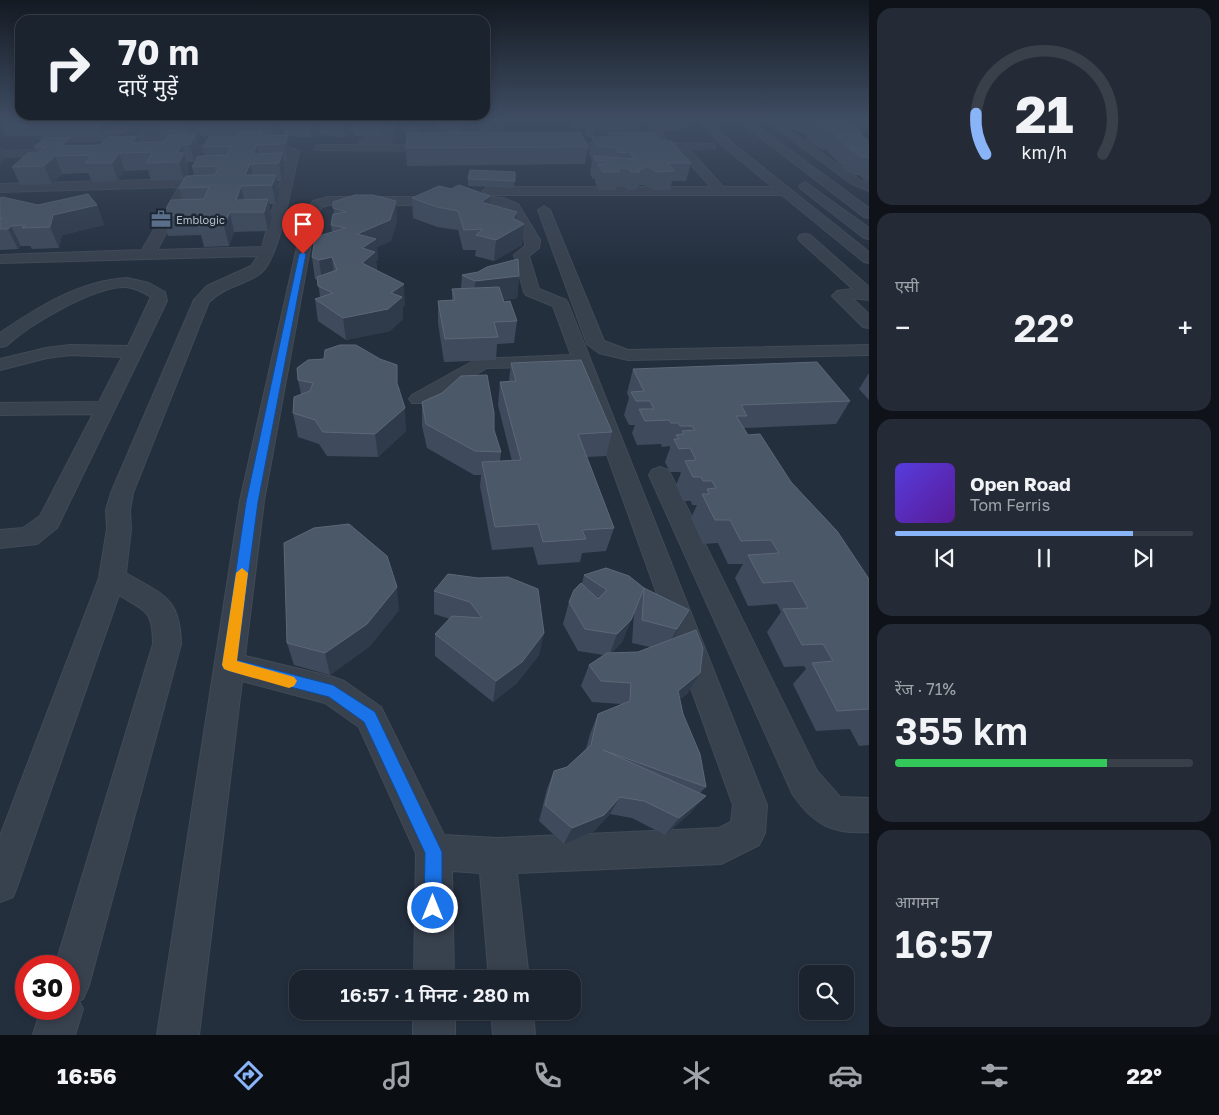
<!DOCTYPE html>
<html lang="hi">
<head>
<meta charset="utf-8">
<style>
  body { margin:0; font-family:"Golos Text","Noto Sans Devanagari",sans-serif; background:#242b36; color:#f1f3f6; height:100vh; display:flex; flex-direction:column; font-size:19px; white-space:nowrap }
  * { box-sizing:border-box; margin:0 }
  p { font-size:16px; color:#a0a4aa }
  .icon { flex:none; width:28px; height:28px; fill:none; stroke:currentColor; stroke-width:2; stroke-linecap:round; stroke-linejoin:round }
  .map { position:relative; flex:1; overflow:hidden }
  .side { display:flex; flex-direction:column; gap:8px; padding:8px; background:#0f1319; width:350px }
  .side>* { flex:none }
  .guide { position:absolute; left:15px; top:15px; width:475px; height:105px; border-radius:15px; box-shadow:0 2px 8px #0003,0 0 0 1px #39404a; background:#1b232e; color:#f1f3f6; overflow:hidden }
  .tools { position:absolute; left:799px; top:965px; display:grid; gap:10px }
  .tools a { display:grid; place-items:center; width:55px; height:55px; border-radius:10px; background:#1b232e; box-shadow:0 2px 8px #0003,0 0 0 1px #39404a; font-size:25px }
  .speed { position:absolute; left:15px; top:955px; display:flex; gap:10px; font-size:25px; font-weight:700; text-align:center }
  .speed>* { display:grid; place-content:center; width:65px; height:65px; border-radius:50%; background:#1b232e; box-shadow:0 2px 8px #0003,0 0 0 1px #39404a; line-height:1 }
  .speed .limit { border:8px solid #d22; background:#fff; color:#111 }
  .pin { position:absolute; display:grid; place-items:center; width:42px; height:42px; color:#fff; margin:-51px -21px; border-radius:50% 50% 50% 0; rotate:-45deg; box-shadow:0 0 5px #0007 }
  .pin .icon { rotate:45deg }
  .me { position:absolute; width:55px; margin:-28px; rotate:0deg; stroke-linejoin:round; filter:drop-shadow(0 0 4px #0008) }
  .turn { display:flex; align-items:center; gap:18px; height:105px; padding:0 20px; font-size:22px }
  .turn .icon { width:65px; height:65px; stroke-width:2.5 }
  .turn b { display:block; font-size:35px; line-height:42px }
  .big { font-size:38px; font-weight:600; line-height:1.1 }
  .side .tile { flex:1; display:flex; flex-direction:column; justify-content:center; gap:8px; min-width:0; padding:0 18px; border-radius:15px; background:#242b36 }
  .side .dial { align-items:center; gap:0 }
  .dial svg { height:130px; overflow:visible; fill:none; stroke:#39404a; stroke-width:7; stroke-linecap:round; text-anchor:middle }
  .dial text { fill:#f1f3f6; stroke:none }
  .song { display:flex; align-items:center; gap:15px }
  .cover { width:60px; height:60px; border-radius:8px; background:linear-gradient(135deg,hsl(250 70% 55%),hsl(270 70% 35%)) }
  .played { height:5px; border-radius:2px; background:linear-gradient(90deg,#8ab4f8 80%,#39404a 80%) }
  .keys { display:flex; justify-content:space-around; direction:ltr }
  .heat { display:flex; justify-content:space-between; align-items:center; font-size:28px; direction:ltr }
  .charge { height:8px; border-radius:4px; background:linear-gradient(90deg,#34c759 71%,#39404a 0) }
  .trip { position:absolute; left:289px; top:970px; width:292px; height:50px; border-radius:15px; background:#1b232e; box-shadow:0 2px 8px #0003,0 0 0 1px #39404a; font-weight:600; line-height:50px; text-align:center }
  .menu { display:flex; height:80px; justify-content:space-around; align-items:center; background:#0b0e12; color:#a0a4aa }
  .menu .icon { width:35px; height:35px }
  .menu .current { color:#8ab4f8 }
  .menu b { font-size:22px; color:#f1f3f6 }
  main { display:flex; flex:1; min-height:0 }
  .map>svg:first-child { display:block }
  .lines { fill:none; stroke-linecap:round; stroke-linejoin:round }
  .minor-casing { stroke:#414a57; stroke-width:2 }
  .minor { fill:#38414e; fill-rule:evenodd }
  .wall { fill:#3f4b5c; fill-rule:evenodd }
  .shaded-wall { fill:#2f3b4b }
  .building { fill:#4b5868; stroke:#5c6777 }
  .route { fill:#1a73e8; stroke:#114b97 }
  .slow { fill:#f59e0b }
  .labels { text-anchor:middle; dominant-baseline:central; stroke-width:5; stroke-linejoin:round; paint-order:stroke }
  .far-poi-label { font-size:11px; fill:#b4bcc9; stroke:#1d2633; text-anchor:start }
</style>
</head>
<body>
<main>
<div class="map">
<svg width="869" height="1035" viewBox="0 0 869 1035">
  <rect width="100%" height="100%" fill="#242f3e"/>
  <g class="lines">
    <defs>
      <path id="minor" d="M125 121H136C112 147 77 141 45 141L40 138 45 135 104 134Z
        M148 121H158L150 136 186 137 191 140 186 143 139 141 138 139Z
        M384 121H394L391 143H360L359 141 364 138H382Z
        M406 121H416L417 136 437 138 442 141 437 144 408 141Z
        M699 121H710L731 142 869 252V263L864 262 782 195H488L482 191 488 187H711L677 149 556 150 551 147 556 144 639 143V140L655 138 650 128 652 126 686 122 689 123V127L661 130 666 141 665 143 715 144V148L689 149 723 187H773L723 146Z
        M739 121H750L869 208V218L864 217Z
        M766 121H777L860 180 869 183V191L852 184Z
        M282 145 299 151C293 177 280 256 262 272 249 284 226 285 209 302L133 493 130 510 131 529 126 573C162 595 180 596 181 644L89 985 83 999 79 1001 83 1009 75 1035H33L41 1009H69V966H55L153 644C153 610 146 612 119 595L18 884 13 897 0 902V836L99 578 107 529 106 510 111 493 194 300 207 286 251 266 258 256 0 263V255L142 250 179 187 0 192V184L187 179 193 183 157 250 262 247 288 153 167 152 162 149 167 146Z
        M319 145H437L442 148 437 151 315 150 314 148Z
        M68 149 73 152 72 154 0 157V151Z
        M805 182 869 228V239L864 238 801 189 799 186Z
        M328 197H489L503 198 518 204 540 240 539 248 529 256 539 289 566 300 568 303 767 805 765 833 759 845 721 864 517 873 529 979H489L480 873 452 871 454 979H414L416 853 359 727 325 703 242 681 199 1035H157L240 501 304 216 313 201ZM328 205H489C495 205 504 205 509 209 515 215 526 239 525 246L514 255 524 292 526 295 553 306 571 355 477 359 412 395 409 399 412 403H426L487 368 575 366 733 805 731 822 719 828 497 838 444 835 381 707 344 681 333 677 245 656 264 501 316 216 322 207Z
        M544 206 550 210 604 341 628 350 869 345V355L628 360 599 353 587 344 538 210Z
        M805 234 810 235 869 287V300L852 298 869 314V328L863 327 832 296 837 291 853 289 800 241 798 238 800 235Z
        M127 278 149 283 165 292 167 301 57 528 37 544 0 548V530L23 528 40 516 93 414 0 415V403L99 402 122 357 70 355 47 358 0 370V359L46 348 70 345 128 346 151 297C143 292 136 288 126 287 94 286 30 324 6 346L0 347V333C38 307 79 281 127 278Z
        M660 467 668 470 671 475 817 771 840 797 869 798V832C832 834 814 825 793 795L649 475 652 470Z
        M413 1011H455V1035H413Z
        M491 1011H533L535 1035H493Z"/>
    </defs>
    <use href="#minor" class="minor-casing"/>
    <use href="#minor" class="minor"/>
  </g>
  <path class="wall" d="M0 121 115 124 101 136H6L3 128 0 130Z
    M144 121H317V122L311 138 288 136 290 152 288 161H284L285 171 282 181H277L279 193 276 204H269L272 218 268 231 234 232 229 246 204 247 201 235 168 236 162 216 182 199 179 188 183 180 151 181 148 170 125 171 118 181 92 182 88 173 62 174 52 184 20 185 12 167 37 153 34 147 71 137 74 146 100 145 137 136 139 142H164L167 137 161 136 148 138ZM279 129H283L284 135H278ZM196 131H200L201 136 224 137 203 147 205 156 192 167 194 176H186L189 171 187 162H194L200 151 195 134Z
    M319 121H385V126L383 137 354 136V132H350L349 136 344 137 320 135Z
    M436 121H508L507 132 588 147 585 164 407 166 406 148 447 133V130H442L436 126Z
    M571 121H642L640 132 661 141 691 163 686 181H672L670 190H652L644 185H639V188H636V190H627L624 186H617L616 190H599L595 182V179H593L590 174 592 161 589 154 592 138 584 135 585 129H578L571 127Z
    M793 121H869V129L862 128 861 130H858L863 133 862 136 869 140V181H866L858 175H854L842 167 843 165 840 164 828 152 829 150 821 149 806 139 807 135 790 128Z
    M515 172 514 188 468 186V179Z
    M0 198 38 205H97L104 225 62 235 59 248 32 249 30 246H21L18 249 0 250Z
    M412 198 489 205 517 220 522 245 494 261 475 256 476 250H463L458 230 437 227 413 218Z
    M333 202 397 221 391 241 377 247 378 260 376 261 377 270 405 305 403 307V319L390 331 346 340 318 321 315 299 320 297 318 280 315 279 312 257 332 232 331 225 334 214Z
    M462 275 519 276 517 298 503 300 517 321 514 343 497 344 496 360 444 362 438 323V301L452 300V289L461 288Z
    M511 363 612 432 606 456 587 457 614 528 606 551 582 553 580 562 538 565 533 547 492 550 480 486 481 475H474L427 448 422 426V402L494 430 501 452 500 461H512L498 405 500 382 509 381Z
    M633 369 850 401 836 424 744 428 748 435 791 482 869 579V745L859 746 850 729 816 731 793 684 806 669 804 666 784 667 767 632 781 612 777 604 748 606 735 578 743 564H728L718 543 703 544 691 518 697 505H692L691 501H683L676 485 681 473 680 472H670L665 462 670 448V446L662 447 661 444 637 445 632 433 635 425H629L624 415 629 398 627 393Z
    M869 373V400L859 389Z
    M298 380 399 388 406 431 378 457 327 456 319 444 298 437 293 413 301 394Z
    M448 574 539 655 517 683 493 702 435 656V634L450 619 434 614V591Z
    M584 575 644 588 689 610 673 638 700 673 687 694 680 699 683 714 706 787 700 793 690 813 665 835 632 818 610 814 594 831 564 844 539 821 547 789 554 771 567 767 586 749 590 734 598 714 621 705V704L592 702 581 686 589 665 604 655 578 651 563 624 569 602 582 583ZM634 612 632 643 650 647 638 652 611 653 622 642Z
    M399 610 370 646 330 675 294 665 287 643Z"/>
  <path class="shaded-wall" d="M2 121H14L2 126 3 128 0 130V122Z
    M105 121H114L115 124 101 136 98 127Z
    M148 121H157L161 136 148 138 143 122Z
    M187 121H194L196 131 195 136 196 134 200 151 194 162 190 144V138L186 122Z
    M254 121H256L259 135 257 138Z
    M269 121H278L279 129 278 136 272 138Z
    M309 121H317L311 138Z
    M342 121H349L350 132 349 136 344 137Z
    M382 121H383L384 133 383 137Z
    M384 121H385L384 131Z
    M470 121H481L480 132 474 133 459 141 460 124Z
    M488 121H508L507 133 490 138 491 122Z
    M579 121H586L585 129H578Z
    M605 121H611L607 137 593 139 595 122Z
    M642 121 639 135 627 138 631 122Z
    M288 135 290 152 288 161 285 144Z
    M137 136 143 153 132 143Z
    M71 137 77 155 61 146Z
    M0 144 6 158 0 164Z
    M182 145 189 171 184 180 177 153Z
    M257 145 260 162 253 154Z
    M119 153 125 171 118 181 112 163Z
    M282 153 285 171 282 181 279 163Z
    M55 156 62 174 52 184 44 166Z
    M250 164 254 182 245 175Z
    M276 175 279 193 276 204 272 185Z
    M241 186 245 205 236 200Z
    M490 196 488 215 481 202Z
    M268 199 272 218 268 231 264 212Z
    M396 201 397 221 391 241 377 247 378 260 376 261 377 273 363 284 357 234Z
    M97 205 104 225 62 235 59 248 50 227 53 215Z
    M230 212 234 232 229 246 224 226Z
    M517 212 516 229 524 224 522 245 494 261 496 240Z
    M11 226 21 246 18 249 8 229Z
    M332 257 334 278 322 281 319 260Z
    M519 276 517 298 474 303 475 281Z
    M404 284 405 305 403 307V319L390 331 346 340 343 318 391 293Z
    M405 408 406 431 378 457 375 434Z
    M397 587 399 610 370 646 330 675 325 653Z
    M689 610 677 632 665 651 677 629Z
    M631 620 622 642 609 656 617 634Z
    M544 633 539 655 517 683 493 702 496 681Z
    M700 673 687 694 666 711 678 691Z
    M706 796 690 813 665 835 679 818Z
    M620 797 610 814 594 831 564 844 572 828Z"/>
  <path class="building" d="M10 121H105L98 127 2 126Z
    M447 121H474L473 122 460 124Z
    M817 121H843L863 133H836L828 132 812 122H818Z
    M262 131 260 136 288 135 285 144 257 145 253 154 282 153 279 163 250 164 245 175H276L272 185 241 186 236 200 268 199 264 212H230L224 226H199L204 215 162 216 171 200 204 199 209 187 179 188 186 176 215 175 219 166 192 167 198 156 227 155 231 146 203 147 209 137H236L238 132Z
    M580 132 588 147 406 148 407 133Z
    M654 132 661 141H671L691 163H668L674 171 657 172 648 167H641L643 169H638L640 172H631L628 168H618L620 172H603L598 164H606L604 161H596L593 156 634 159 630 152 618 153 614 147H598L592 137H611L608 133Z
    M196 134 190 144 182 145 177 153H184L179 162 146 163 153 152 119 153 112 163H85L92 155 55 156 44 166 12 167 28 153H38L45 147H34L45 138 71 137 61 146 100 145 108 137 137 136 132 143 164 142 168 135Z
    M835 135H860L869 140V159L866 157H862L850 149H858L847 146Z
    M470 170 515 172V181L468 179Z
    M459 185 490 196 481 202 517 212 513 218 524 224 496 240 476 235 483 229 464 230 458 211 437 207 412 198 439 186 451 189Z
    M88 194 97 205 53 215 50 227 22 228 25 225 11 226 8 229H0V219L2 218H0V198L2 197 38 205Z
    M355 195H373L396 201 390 220 357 234 376 239 362 248 375 252 362 263 404 284 391 293 402 297 388 309 343 318 315 299 333 293 318 286 317 277 337 270 332 257 319 260 312 257 315 237 346 228 331 225 333 214 347 212 333 208V202Z
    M518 259 519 276 475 281 462 275 478 272 487 267Z
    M499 287 504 302 510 301 517 321 494 322 498 337 445 339 438 301 455 300 452 289Z
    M340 345H356L380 359 397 365V383L405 408 375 434 323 432 315 420 293 413 294 397 310 391 313 383 298 380 297 368 308 360 324 359 325 350Z
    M581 360 612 432 578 434 614 528 582 530 586 539 543 542 538 524 495 527 482 462 521 460 500 382 516 381 511 363Z
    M817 362 850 401 741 405 747 416H736L748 435 760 434 791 482 837 531 869 579V709L837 711 812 663 833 661 823 644 802 645 783 609 808 608 793 581 763 583 748 555 779 553 771 540 741 541 730 520H715L702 494H709L707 489 716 488 712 481H703L701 477H693L685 461 696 460 690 448 679 449 674 439H679L676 435 684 434 682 431 695 430 692 426H680L678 423H671L669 420 645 421 639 409H654L650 401H636L631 392 644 391 633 369Z
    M487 375 494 413V430L501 452 475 451 426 424 422 402 442 393 461 376Z
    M349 524 387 556 397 587 367 624 325 653 287 643 284 543 314 528Z
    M606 568 629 576 644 588 631 620 617 634 585 629 569 602 574 590 581 583 598 599 607 590 584 575Z
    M448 574 478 578 508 577 538 589 544 633 522 662 496 681 435 634 452 616 482 618 470 602 434 591Z
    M644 588 689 610 677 629 642 620Z
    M696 630 703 648 700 673 678 691 683 714 700 754 706 787 603 750 706 796 679 818 644 801 620 797 604 815 572 828 545 805 554 771 567 767 591 745 598 714 630 701 631 683 601 681 589 665 607 653 638 652Z"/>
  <linearGradient id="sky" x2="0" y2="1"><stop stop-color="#141a22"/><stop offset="0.45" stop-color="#3f4d63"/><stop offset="1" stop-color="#3f4d63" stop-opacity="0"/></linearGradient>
  <rect width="869" height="266" fill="url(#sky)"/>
  <path class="route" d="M303 252 306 254 258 502 237 660 333 685 375 712 442 852V908L440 915 433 917 427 915 424 908 425 853 364 722 329 697 229 671 224 669 222 665 246 502 299 254Z"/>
  <path class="slow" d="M242 568 248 573 237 661 294 677 297 681 294 686 289 688 229 671 224 669 222 665 236 573Z"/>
  <defs>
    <symbol id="office-bare" viewBox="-9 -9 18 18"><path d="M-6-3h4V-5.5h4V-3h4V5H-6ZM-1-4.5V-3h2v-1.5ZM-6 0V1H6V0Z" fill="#5c6f8a" stroke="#1d2633" stroke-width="2.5" paint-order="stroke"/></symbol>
  </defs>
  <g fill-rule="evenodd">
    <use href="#office-bare" x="147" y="205" width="28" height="28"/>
  </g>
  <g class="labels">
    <g class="far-poi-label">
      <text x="176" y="219">Emblogic</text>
    </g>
  </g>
</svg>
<div class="tools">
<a><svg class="icon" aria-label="search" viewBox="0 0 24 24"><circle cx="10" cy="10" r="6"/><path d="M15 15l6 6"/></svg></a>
</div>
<div class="speed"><div class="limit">30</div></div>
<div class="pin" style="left:303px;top:254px;background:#d93025"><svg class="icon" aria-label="arrive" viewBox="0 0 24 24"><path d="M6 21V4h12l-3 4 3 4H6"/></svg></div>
<svg class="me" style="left:433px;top:908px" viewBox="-20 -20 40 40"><circle r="17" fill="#1a73e8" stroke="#fff" stroke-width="3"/><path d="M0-11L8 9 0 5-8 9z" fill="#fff"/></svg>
<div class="trip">16:57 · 1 मिनट · 280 m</div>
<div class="guide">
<div class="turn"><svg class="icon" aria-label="right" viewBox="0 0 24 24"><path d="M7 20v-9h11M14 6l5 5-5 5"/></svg><div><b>70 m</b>दाएँ मुड़ें</div></div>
</div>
</div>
<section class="side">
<div class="tile dial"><svg viewBox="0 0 100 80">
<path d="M14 69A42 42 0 1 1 86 69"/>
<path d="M14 69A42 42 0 0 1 8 44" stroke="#8ab4f8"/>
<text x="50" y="56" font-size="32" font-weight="700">21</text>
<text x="50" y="72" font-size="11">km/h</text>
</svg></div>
<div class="tile"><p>एसी</p>
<div class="heat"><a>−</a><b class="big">22°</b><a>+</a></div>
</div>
<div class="tile">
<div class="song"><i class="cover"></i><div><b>Open Road</b><p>Tom Ferris</p></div></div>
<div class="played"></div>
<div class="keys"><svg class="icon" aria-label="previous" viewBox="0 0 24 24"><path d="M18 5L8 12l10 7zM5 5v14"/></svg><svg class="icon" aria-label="pause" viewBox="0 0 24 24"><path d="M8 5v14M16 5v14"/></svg><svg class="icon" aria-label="next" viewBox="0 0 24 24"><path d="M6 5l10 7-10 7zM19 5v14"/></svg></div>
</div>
<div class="tile"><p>रेंज · 71%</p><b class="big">355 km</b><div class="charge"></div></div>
<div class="tile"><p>आगमन</p><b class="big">16:57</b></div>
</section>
</main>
<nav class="menu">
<b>16:56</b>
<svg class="icon current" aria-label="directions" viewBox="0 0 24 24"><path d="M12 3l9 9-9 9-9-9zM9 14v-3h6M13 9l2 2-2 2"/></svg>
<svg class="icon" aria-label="music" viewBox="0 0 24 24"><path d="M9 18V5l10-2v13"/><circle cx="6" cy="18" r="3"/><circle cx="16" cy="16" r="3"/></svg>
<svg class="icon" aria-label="phone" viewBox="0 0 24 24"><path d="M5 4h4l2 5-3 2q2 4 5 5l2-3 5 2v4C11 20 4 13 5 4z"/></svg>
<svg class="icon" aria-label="climate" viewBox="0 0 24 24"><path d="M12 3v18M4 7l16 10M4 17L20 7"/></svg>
<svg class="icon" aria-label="car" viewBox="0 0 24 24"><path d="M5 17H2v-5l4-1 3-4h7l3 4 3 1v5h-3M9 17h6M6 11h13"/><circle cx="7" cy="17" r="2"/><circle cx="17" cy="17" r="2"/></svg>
<svg class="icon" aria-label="filters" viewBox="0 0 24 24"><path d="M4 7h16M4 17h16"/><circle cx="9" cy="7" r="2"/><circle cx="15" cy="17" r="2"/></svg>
<b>22°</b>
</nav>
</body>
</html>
